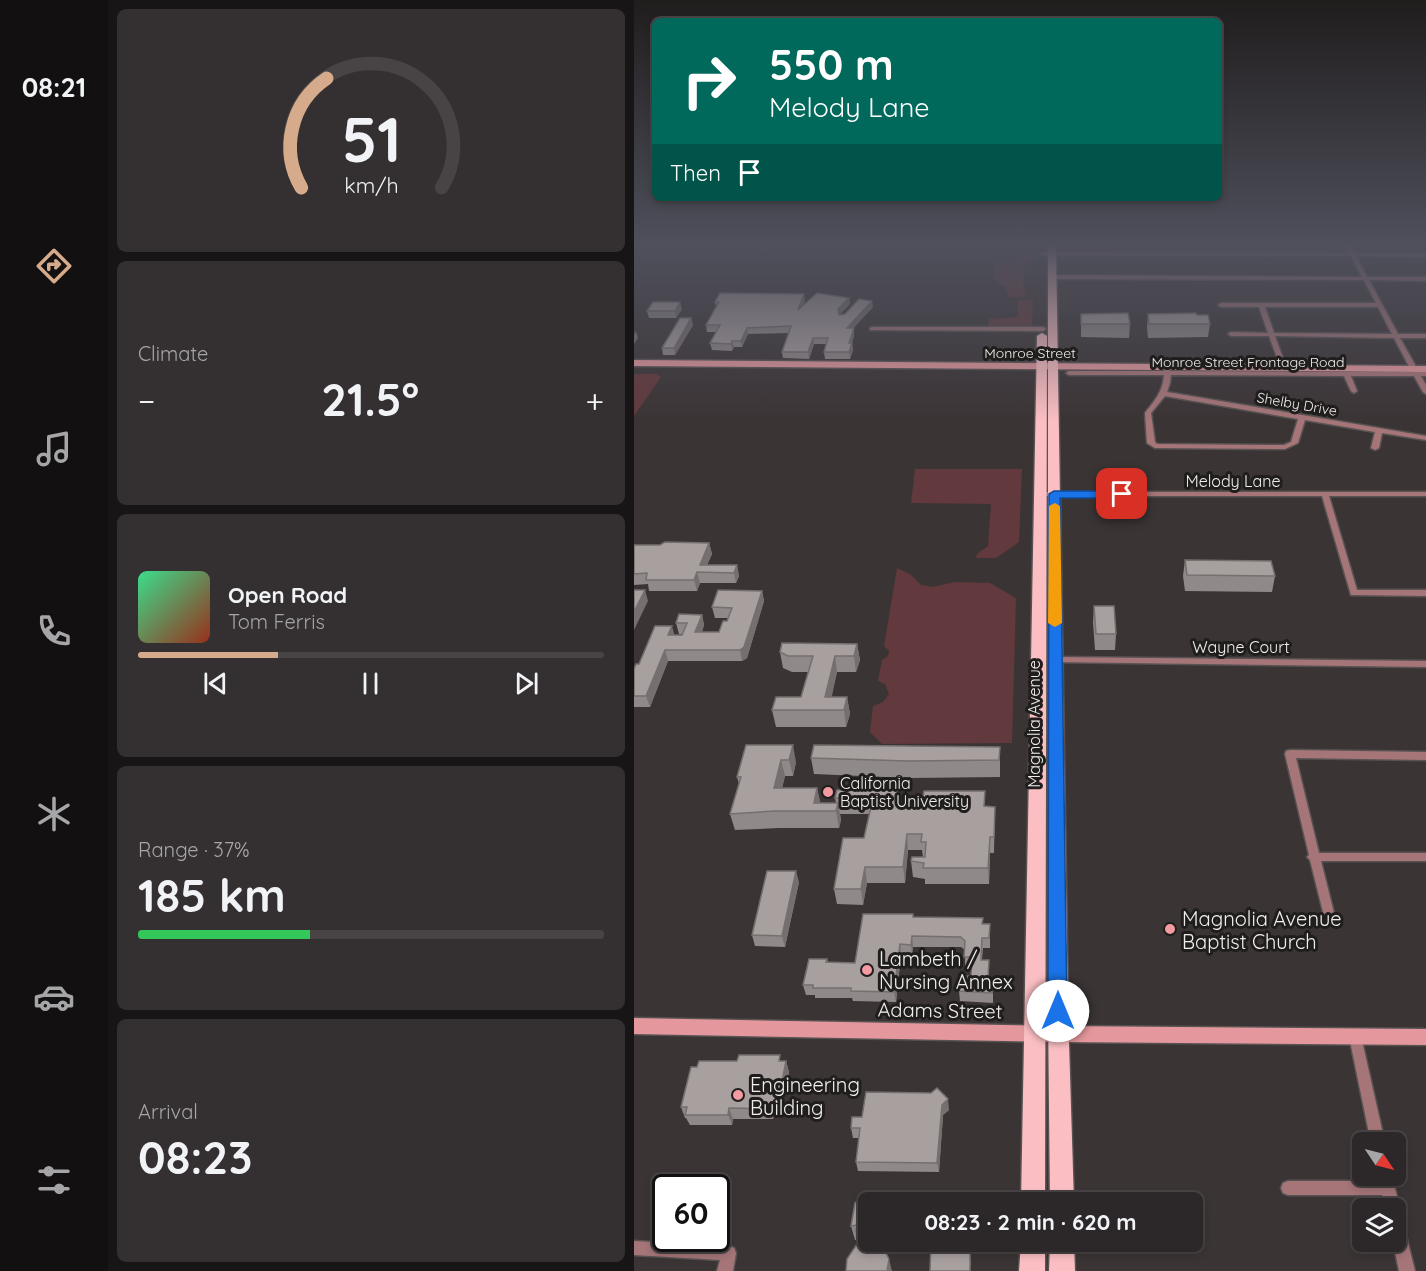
<!DOCTYPE html>
<html lang="en">
<head>
<meta charset="utf-8">
<style>
  body { margin:0; font-family:Quicksand,sans-serif; background:#342f30; color:#f1f3f6; height:100vh; display:flex; flex-direction:column; font-size:22px; white-space:nowrap }
  * { box-sizing:border-box; margin:0 }
  p { font-size:20px; color:#a6a5a8 }
  .icon { flex:none; width:33px; height:33px; fill:none; stroke:currentColor; stroke-width:2; stroke-linecap:round; stroke-linejoin:round }
  .map { position:relative; flex:1; overflow:hidden }
  .details { display:flex; flex-direction:column; gap:9px; padding:9px; background:#181516; width:526px }
  .details>* { flex:none }
  .guide { position:absolute; left:18px; top:18px; width:570px; height:183px; border-radius:9px; box-shadow:0 3px 9px #0003,0 0 0 2px #484445; background:#00695c; color:#fff; overflow:hidden }
  .needle { width:39px; rotate:125deg }
  .tools { position:absolute; left:718px; top:1132px; display:grid; gap:12px }
  .tools a { display:grid; place-items:center; width:54px; height:54px; border-radius:9px; background:#2c2728; box-shadow:0 3px 9px #0003,0 0 0 2px #484445; font-size:30px }
  .speed { position:absolute; left:18px; top:1174px; display:flex; gap:12px; font-size:30px; font-weight:700; text-align:center }
  .speed>* { display:grid; place-content:center; width:78px; height:78px; border-radius:50%; background:#2c2728; box-shadow:0 3px 9px #0003,0 0 0 2px #484445; line-height:1 }
  .speed .limit { border:3px solid #111; border-radius:9px; background:#fff; color:#111 }
  .pin { position:absolute; display:grid; place-items:center; width:51px; height:51px; color:#fff; margin:-26px; border-radius:12px; box-shadow:0 3px 9px #0006 }
  .me { position:absolute; width:66px; margin:-33px; rotate:0deg; stroke-linejoin:round; filter:drop-shadow(0 0 4px #0008) }
  .turn { display:flex; align-items:center; gap:21px; height:126px; padding:0 18px; font-size:27px }
  .turn .icon { width:78px; height:78px; stroke-width:2.5 }
  .turn b { display:block; font-size:42px; line-height:51px }
  .then { display:flex; align-items:center; height:57px; padding:0 18px; background:#0003; gap:12px; font-size:22px }
  .big { font-size:45px; font-weight:700; line-height:1.1 }
  .details .card { flex:1; display:flex; flex-direction:column; justify-content:center; gap:9px; min-width:0; padding:0 21px; border-radius:9px; background:#342f30 }
  .details .dial { align-items:center; gap:0 }
  .dial svg { height:156px; overflow:visible; fill:none; stroke:#484445; stroke-width:7; stroke-linecap:round; text-anchor:middle }
  .dial text { fill:#f1f3f6; stroke:none }
  .song { display:flex; align-items:center; gap:18px }
  .cover { width:72px; height:72px; border-radius:9px; background:linear-gradient(135deg,hsl(150 70% 55%),hsl(10 70% 35%)) }
  .played { height:6px; border-radius:3px; background:linear-gradient(90deg,#d6ab8b 30%,#484445 30%) }
  .keys { display:flex; justify-content:space-around; direction:ltr }
  .heat { display:flex; justify-content:space-between; align-items:center; font-size:33px; direction:ltr }
  .charge { height:9px; border-radius:4px; background:linear-gradient(90deg,#34c759 37%,#484445 0) }
  .trip { position:absolute; left:224px; top:1192px; width:345px; height:60px; border-radius:9px; background:#2c2728; box-shadow:0 3px 9px #0003,0 0 0 2px #484445; font-weight:700; line-height:60px; text-align:center }
  main { display:flex; flex:1; min-height:0 }
  .tab-bar { display:flex; flex-direction:column; width:108px; justify-content:space-around; align-items:center; background:#121010; color:#a6a5a8 }
  .tab-bar .icon { width:42px; height:42px }
  .tab-bar .selected { color:#d6ab8b }
  .tab-bar b { font-size:27px; color:#f1f3f6 }
  .map>svg:first-child { display:block }
  .green { fill:#62393c }
  .lines { fill:none; stroke-linecap:round; stroke-linejoin:round }
  .street-casing { stroke:#585252; stroke-width:3 }
  .secondary-casing { stroke:#585252; stroke-width:3 }
  .primary-casing { stroke:#585252; stroke-width:3 }
  .street { fill:#a57578; fill-rule:evenodd }
  .secondary { fill:#e4989d; fill-rule:evenodd }
  .primary { fill:#fbbfc3; fill-rule:evenodd }
  .wall { fill:#908989 }
  .shaded-wall { fill:#766f6f }
  .building { fill:#a89f9f; stroke:#766f6f; stroke-width:1.5 }
  .route { fill:#1a73e8; stroke:#114b97; stroke-width:1.5 }
  .slow { fill:#f59e0b }
  .poi-dot { fill:#f49aa1; stroke:#201d1d; stroke-width:2 }
  .labels { text-anchor:middle; dominant-baseline:central; stroke-width:6; stroke-linejoin:round; paint-order:stroke }
  .far-street-label { font-size:14px; fill:#f2eded; stroke:#201d1d }
  .street-label { font-size:16px; fill:#f2eded; stroke:#201d1d }
  .poi-label { font-size:16px; fill:#f2eded; stroke:#201d1d; text-anchor:start }
  .near-poi-label { font-size:20px; fill:#f2eded; stroke:#201d1d; text-anchor:start }
  .near-street-label { font-size:20px; fill:#f2eded; stroke:#201d1d }
</style>
</head>
<body>
<main>
<nav class="tab-bar">
<b>08:21</b>
<svg class="icon selected" aria-label="directions" viewBox="0 0 24 24"><path d="M12 3l9 9-9 9-9-9zM9 14v-3h6M13 9l2 2-2 2"/></svg>
<svg class="icon" aria-label="music" viewBox="0 0 24 24"><path d="M9 18V5l10-2v13"/><circle cx="6" cy="18" r="3"/><circle cx="16" cy="16" r="3"/></svg>
<svg class="icon" aria-label="phone" viewBox="0 0 24 24"><path d="M5 4h4l2 5-3 2q2 4 5 5l2-3 5 2v4C11 20 4 13 5 4z"/></svg>
<svg class="icon" aria-label="climate" viewBox="0 0 24 24"><path d="M12 3v18M4 7l16 10M4 17L20 7"/></svg>
<svg class="icon" aria-label="car" viewBox="0 0 24 24"><path d="M5 17H2v-5l4-1 3-4h7l3 4 3 1v5h-3M9 17h6M6 11h13"/><circle cx="7" cy="17" r="2"/><circle cx="17" cy="17" r="2"/></svg>
<svg class="icon" aria-label="filters" viewBox="0 0 24 24"><path d="M4 7h16M4 17h16"/><circle cx="9" cy="7" r="2"/><circle cx="15" cy="17" r="2"/></svg>
</nav>
<section class="details">
<div class="card dial"><svg viewBox="0 0 100 80">
<path d="M14 69A42 42 0 1 1 86 69"/>
<path d="M14 69A42 42 0 0 1 27 13" stroke="#d6ab8b"/>
<text x="50" y="56" font-size="32" font-weight="700">51</text>
<text x="50" y="72" font-size="11">km/h</text>
</svg></div>
<div class="card"><p>Climate</p>
<div class="heat"><a>−</a><b class="big">21.5°</b><a>+</a></div>
</div>
<div class="card">
<div class="song"><i class="cover"></i><div><b>Open Road</b><p>Tom Ferris</p></div></div>
<div class="played"></div>
<div class="keys"><svg class="icon" aria-label="previous" viewBox="0 0 24 24"><path d="M18 5L8 12l10 7zM5 5v14"/></svg><svg class="icon" aria-label="pause" viewBox="0 0 24 24"><path d="M8 5v14M16 5v14"/></svg><svg class="icon" aria-label="next" viewBox="0 0 24 24"><path d="M6 5l10 7-10 7zM19 5v14"/></svg></div>
</div>
<div class="card"><p>Range · 37%</p><b class="big">185 km</b><div class="charge"></div></div>
<div class="card"><p>Arrival</p><b class="big">08:23</b></div>
</section>
<div class="map">
<svg width="792" height="1271" viewBox="0 0 792 1271">
  <rect width="100%" height="100%" fill="#3b3435"/>
  <path class="green" d="M384 253 399 254V261L391 264 389 283 393 297H374L372 287 360 279 361 263H383Z
    M384 300H399L398 326H354L355 319 384 317Z
    M0 374H22L27 377 0 416Z
    M281 469H388L385 542 362 558H342L343 554 354 546 357 504 277 503Z
    M263 568 276 574 287 585 299 587 321 582 356 583 382 598 378 743 248 744 236 732 239 706 249 702 255 694 251 684 244 681 248 660 254 656 255 651 250 646Z"/>
  <g class="lines">
    <defs>
      <path id="street" d="M710 244H716L721 253H792V257L722 256 733 277H792V281L735 280 764 334H792V338H766L785 372H792V376H787L792 385V394L789 392 780 376H717L723 391 720 393 717 391 710 376 537 375 536 383 533 392 792 436V440L748 433 745 448 741 450 737 448 741 432 671 420 664 443 651 449 521 448 513 443 511 413C520 401 529 392 530 375H435L432 373 435 371H530L531 368H535L536 371 778 372 760 338 641 336 652 367 647 368 635 336H597L594 334 597 332 634 333 625 307H587L584 305 587 303H742L730 280 419 279 416 277 419 275 728 277 717 256H409L406 254 409 252 715 253ZM631 307H744L758 334 640 333ZM531 396 664 419 657 442 650 445 523 444 521 442 517 413Z
        M238 327H409L412 329 409 331 236 330V328Z
        M404 492H792V496H695L723 590H792V596L717 595 688 496H407L403 494Z
        M422 657 792 661V667L419 662 417 660Z
        M656 750 792 752V760L662 758 685 853H792V861H687L700 913 698 916 694 918 690 916 676 860 673 857 675 855 651 754 652 751Z
        M721 1030 726 1032 727 1036 751 1143H737L715 1036 716 1032Z
        M744 1176H758L766 1209 764 1214 762 1215V1209H752L748 1195H654L649 1193 647 1188 649 1183 654 1181H745Z
        M762 1216 767 1218 769 1223 781 1271H765L759 1242H762Z
        M0 1241 95 1246 100 1248 102 1253 99 1271H83L86 1260 0 1255Z"/>
      <path id="secondary" d="M0 360 792 366V372L0 366Z
        M0 1018 424 1026 792 1029V1045L424 1042 0 1034Z"/>
      <path id="primary" d="M414 244H422L434 1011 440 1203H416L414 1011Z
        M408 333 413 336 411 1203H387L403 336Z
        M387 1242H411V1271H385Z
        M416 1242H440L441 1271H415Z"/>
    </defs>
    <use href="#street" class="street-casing"/>
    <use href="#secondary" class="secondary-casing"/>
    <use href="#primary" class="primary-casing"/>
    <use href="#street" class="street"/>
    <use href="#secondary" class="secondary"/>
    <use href="#primary" class="primary"/>
  </g>
  <path class="wall" d="M215 298 216 304 205 315 239 307 219 328 220 335 218 343 219 350 216 359H191L190 352 192 344H180L175 359 149 358 148 352 155 333 114 334 108 347H100L98 351 78 350 76 343 82 332H73L72 325 82 306 81 302 171 300 169 305Z
    M48 309 42 318H15L13 311Z
    M447 314 496 324 495 338 447 337Z
    M514 314 563 315 576 324 574 337 514 338 513 327Z
    M57 318 59 325 41 355H29L28 348Z
    M75 543 78 554 73 565H103L105 576 102 583H66L63 591H15L14 584 0 585V545H26Z
    M551 560 641 576 638 592 551 591 549 576Z
    M128 591 130 601 113 658 108 661H34L16 707H0V669L41 635H48L49 634H45L42 623 68 615 70 625 68 632H85L93 621 94 618H81L78 607Z
    M460 606 482 634 481 650H461L459 622Z
    M223 644 226 660 222 672H203L197 697H213L216 714 212 727H142L138 710 167 697 174 672H158L149 668 146 652Z
    M112 745 162 762 159 776H151L148 788H183L186 803H202L201 798 203 790 266 804 361 807 360 853H356L355 884H291V879L279 877 277 861 289 857 288 850H274L271 883H233L229 905 203 904 200 889 230 838 235 814H206L207 820 205 828H145L101 830 96 814 105 784 103 777Z
    M366 747V777L275 778 180 774 177 758Z
    M165 882 151 947 121 946 118 935Z
    M279 917 356 924V948H349L348 960H355V982L359 994V1003L326 1001 325 991 337 976V967H331V950L327 947H279L278 955H267L262 1002 219 1001 218 998H181V995H172L169 985 193 959 194 962 221 963Z
    M152 1061 155 1072 147 1113H140L139 1119H99L98 1125H56L52 1118H51L47 1107 63 1067Z
    M315 1110 309 1115 305 1172 224 1171 222 1162 225 1138H219L217 1128 228 1117Z
    M234 1203V1242H268L267 1246H249L225 1244 224 1240H221L217 1226Z
    M292 1242H338L337 1247H329L336 1252 337 1266 297 1248H294Z"/>
  <path class="shaded-wall" d="M170 294 171 300 165 316 164 310Z
    M215 298 216 304 204 315V309Z
    M238 301 239 307 213 335V328Z
    M46 302 48 309 42 318 41 311Z
    M57 318 59 325 41 355 40 348Z
    M113 328 114 334 108 347 107 341Z
    M220 328V335L216 350 215 343Z
    M2 331 4 338 0 344V334Z
    M179 338 180 344 175 359 174 352Z
    M98 341 100 347 98 351 97 344Z
    M218 343 219 350 216 359 215 352Z
    M75 543 78 554 70 572 66 565Z
    M103 565 105 576 102 583 100 573Z
    M63 572 66 583 63 591 60 580Z
    M11 590 14 601 0 630V612Z
    M128 591 130 601 113 658 108 661 106 650Z
    M68 615 70 625 64 642 61 632Z
    M38 626 41 637 34 635Z
    M223 644 226 660 222 672 220 656Z
    M31 650 34 661 16 707 12 696Z
    M201 656 203 672 195 710 191 697Z
    M213 697 216 714 212 727 210 710Z
    M159 745 162 762 159 776 155 760Z
    M147 760 151 776 144 805 140 788Z
    M183 788 187 805 180 803Z
    M264 790 266 806 262 804Z
    M204 803 207 820 205 828 202 811Z
    M273 834 274 850 271 883 269 867Z
    M356 837V853L355 884 354 868Z
    M231 867 233 883 229 905 227 889Z
    M162 871 165 882 151 947 148 936Z
    M278 936 279 947 278 955 277 945Z
    M266 944 267 955 262 1002 260 992Z
    M152 1061 155 1072 147 1113 144 1102Z
    M314 1099 315 1110 309 1115 305 1172 303 1163 308 1105Z
    M137 1102 140 1113 139 1119 136 1109Z
    M95 1108 99 1119 98 1125 94 1115Z
    M255 1259 258 1271H253Z"/>
  <path class="building" d="M86 293 170 294 164 310 183 293 215 298 204 309 205 315 211 314 225 299 238 301 213 328H220L215 343H218L215 352H190L194 338H179L174 352H148L157 326 113 328 107 341H98L97 344 76 343 86 325H72L85 302H81Z
    M19 302H46L41 311H13Z
    M494 313 496 324H447V314Z
    M562 313 563 315H574L576 324H515L514 314Z
    M46 318H57L40 348H28Z
    M31 542 75 543 66 565H103L100 573 63 572 60 580H12L13 573 0 574V545H26Z
    M551 560 637 561 641 576 553 575Z
    M0 590H11L0 612Z
    M84 590 128 591 110 647 106 650H31L12 696H0V669L2 664H5L21 626H38L34 635H48L53 623H42L45 614 68 615 61 632H85L89 621H93L98 608 78 607Z
    M460 606H480L482 634H462Z
    M148 643 223 644 220 656H201L191 697H213L210 710H138L142 697H167L179 656H154L146 652Z
    M112 745H159L155 760H147L140 788H183L180 803H204L202 811H141L96 814 107 777H103Z
    M180 745 366 747 365 760 274 761 177 758Z
    M203 790H264L262 804H288L290 791H351L350 806 361 807 360 837H356L354 868H289L290 863 277 861 278 857H291L292 842H287L288 834H273L269 867H231L227 889H200L209 838H230L239 798H201Z
    M133 871H162L148 936 118 935Z
    M229 914H279V917L349 918 348 924H356L355 938H348L347 960H355L354 979 356 984H359L358 993 325 991 326 976H337L338 957H330L331 941 327 937 278 936 277 945 266 944 260 992 217 991V988H179V985H169L175 959H193L192 962 221 963Z
    M105 1055H146L145 1061H152L144 1102H137L136 1109 95 1108 94 1115H51L53 1107H47L57 1067H63L65 1061H103Z
    M303 1088 314 1099 308 1105 303 1163 222 1162 226 1128H217L218 1117H228L232 1092 297 1093Z
    M233 1193 270 1196 269 1203H234V1232H222L223 1225 217 1226 221 1203Z
    M290 1195 339 1196 338 1203H289Z
    M297 1242H322L336 1252V1271H296Z
    M223 1244 248 1245 255 1259 253 1271H212L213 1259Z"/>
  <linearGradient id="sky" x2="0" y2="1"><stop stop-color="#201d1d"/><stop offset="0.58" stop-color="#4f505c"/><stop offset="1" stop-color="#4f505c" stop-opacity="0"/></linearGradient>
  <rect width="792" height="422" fill="url(#sky)"/>
  <path class="route" d="M420 491H488L494 494 488 498H426L433 1011 431 1017 424 1019 417 1017 414 1011 415 494Z"/>
  <path class="slow" d="M421 503 426 506 428 623 421 627 414 623 415 506Z"/>
  <g class="poi-dot">
    <circle cx="194" cy="792" r="6"/>
    <circle cx="536" cy="929" r="6"/>
    <circle cx="233" cy="970" r="6"/>
    <circle cx="104" cy="1095" r="6"/>
  </g>
  <g class="labels">
    <g class="far-street-label">
      <text x="396" y="353">Monroe Street</text>
      <text x="614" y="362">Monroe Street Frontage Road</text>
      <text transform="translate(663 404) rotate(10)">Shelby Drive</text>
    </g>
    <g class="street-label">
      <text x="599" y="481">Melody Lane</text>
      <text x="607" y="647">Wayne Court</text>
      <text transform="translate(400 724) rotate(-90)">Magnolia Avenue</text>
    </g>
    <g class="poi-label">
      <text x="206" y="783">California<tspan x="206" dy="18">Baptist University</tspan></text>
    </g>
    <g class="near-poi-label">
      <text x="548" y="918">Magnolia Avenue<tspan x="548" dy="23">Baptist Church</tspan></text>
      <text x="245" y="958">Lambeth /<tspan x="245" dy="23">Nursing Annex</tspan></text>
      <text x="116" y="1084">Engineering<tspan x="116" dy="23">Building</tspan></text>
    </g>
    <g class="near-street-label">
      <text transform="translate(306 1010) rotate(1)">Adams Street</text>
    </g>
  </g>
</svg>
<div class="tools">
<a><svg class="needle" viewBox="-14 -14 28 28"><path d="M0-13l5 13h-10z" fill="#e53935"/><path d="M0 13l5-13h-10z" fill="#a6a5a8"/></svg></a>
<a><svg class="icon" aria-label="layers" viewBox="0 0 24 24"><path d="M12 4l9 5-9 5-9-5zM3 14l9 5 9-5"/></svg></a>
</div>
<div class="speed"><div class="limit">60</div></div>
<div class="pin" style="left:488px;top:494px;background:#d93025"><svg class="icon" aria-label="arrive" viewBox="0 0 24 24"><path d="M6 21V4h12l-3 4 3 4H6"/></svg></div>
<svg class="me" style="left:424px;top:1011px" viewBox="-20 -20 40 40"><circle r="19" fill="#fff"/><path d="M0-13L10 11 0 6-10 11z" fill="#1a73e8"/></svg>
<div class="trip">08:23 · 2 min · 620 m</div>
<div class="guide">
<div class="turn"><svg class="icon" aria-label="right" viewBox="0 0 24 24"><path d="M7 20v-9h11M14 6l5 5-5 5"/></svg><div><b>550 m</b>Melody Lane</div></div>
<div class="then">Then<svg class="icon" aria-label="arrive" viewBox="0 0 24 24"><path d="M6 21V4h12l-3 4 3 4H6"/></svg></div>
</div>
</div>
</main>
</body>
</html>
